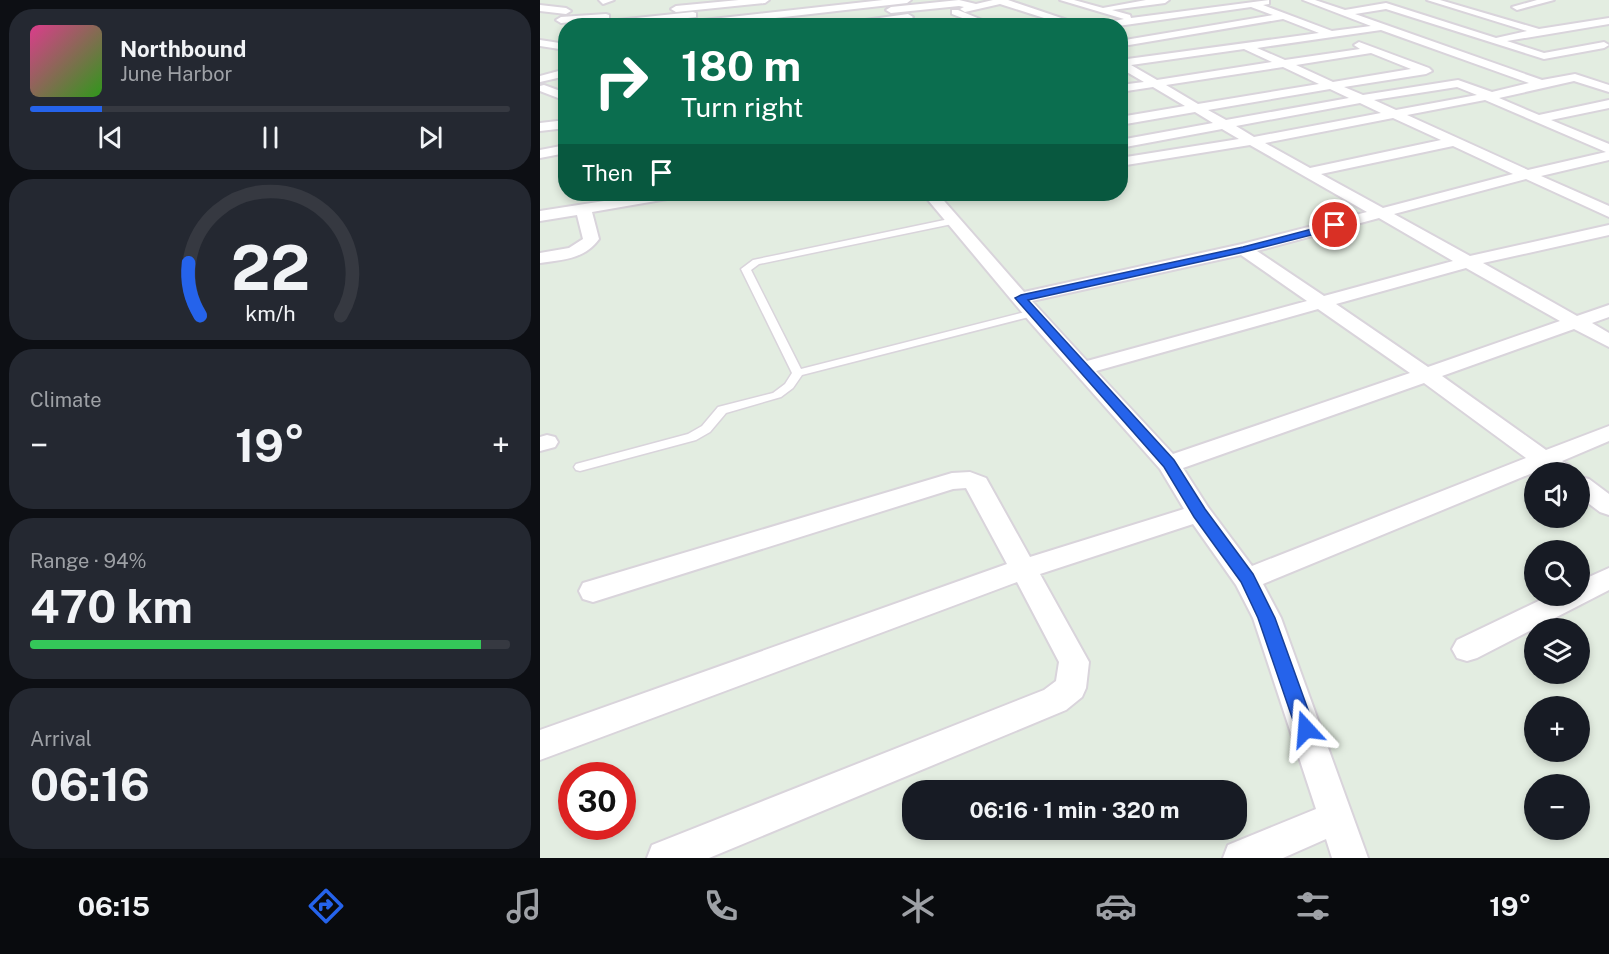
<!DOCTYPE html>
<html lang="en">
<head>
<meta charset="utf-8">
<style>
  body { margin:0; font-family:"Public Sans",sans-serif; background:#242831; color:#f1f3f6; height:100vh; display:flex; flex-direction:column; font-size:22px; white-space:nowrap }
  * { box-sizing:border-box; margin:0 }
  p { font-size:20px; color:#9ea1a6 }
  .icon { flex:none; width:33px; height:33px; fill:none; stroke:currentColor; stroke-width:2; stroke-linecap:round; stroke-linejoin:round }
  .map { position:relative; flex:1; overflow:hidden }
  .drawer { display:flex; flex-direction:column; gap:9px; padding:9px; background:#0d0f14; width:540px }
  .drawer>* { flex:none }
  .guide { position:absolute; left:18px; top:18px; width:570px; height:183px; border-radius:24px; box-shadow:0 3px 9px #0003; background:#0b6e4f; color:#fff; overflow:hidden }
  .controls { position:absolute; left:984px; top:462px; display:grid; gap:12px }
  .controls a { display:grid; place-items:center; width:66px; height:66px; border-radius:50%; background:#171b24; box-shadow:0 3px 9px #0003; font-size:30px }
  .speed { position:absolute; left:18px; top:762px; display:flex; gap:12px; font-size:30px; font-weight:700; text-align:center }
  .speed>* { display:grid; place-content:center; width:78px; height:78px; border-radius:50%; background:#171b24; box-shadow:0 3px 9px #0003; line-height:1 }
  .speed .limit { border:9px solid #d22; background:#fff; color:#111 }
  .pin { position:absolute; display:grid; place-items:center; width:51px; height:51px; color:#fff; margin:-26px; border:3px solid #fff; border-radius:50%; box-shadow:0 2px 6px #0007 }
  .me { position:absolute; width:66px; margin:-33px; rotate:341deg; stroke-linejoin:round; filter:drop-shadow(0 0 4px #0008) }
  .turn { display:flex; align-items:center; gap:21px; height:126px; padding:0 24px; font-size:27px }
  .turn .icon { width:78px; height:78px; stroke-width:2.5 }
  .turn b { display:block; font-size:42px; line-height:51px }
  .then { display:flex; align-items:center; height:57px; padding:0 24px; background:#0003; gap:12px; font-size:22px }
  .big { font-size:45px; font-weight:700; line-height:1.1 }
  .drawer .tile { flex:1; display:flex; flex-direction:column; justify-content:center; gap:9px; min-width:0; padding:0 21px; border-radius:24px; background:#242831 }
  .drawer .dial { align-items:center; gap:0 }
  .dial svg { height:156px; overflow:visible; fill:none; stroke:#363941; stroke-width:7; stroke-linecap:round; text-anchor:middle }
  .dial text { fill:#f1f3f6; stroke:none }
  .song { display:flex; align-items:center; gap:18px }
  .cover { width:72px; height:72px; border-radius:9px; background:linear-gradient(135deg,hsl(330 70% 55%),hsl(110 70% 35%)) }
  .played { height:6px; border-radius:3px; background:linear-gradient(90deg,#2563eb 15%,#363941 15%) }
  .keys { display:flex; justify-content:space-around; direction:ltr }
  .heat { display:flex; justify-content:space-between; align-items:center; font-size:33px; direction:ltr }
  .charge { height:9px; border-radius:4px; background:linear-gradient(90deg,#34c759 94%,#363941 0) }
  .trip { position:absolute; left:362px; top:780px; width:345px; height:60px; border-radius:24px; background:#171b24; box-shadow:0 3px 9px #0003; font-weight:700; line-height:60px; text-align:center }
  .tab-bar { display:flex; height:96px; justify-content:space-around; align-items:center; background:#090b0e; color:#9ea1a6 }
  .tab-bar .icon { width:42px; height:42px }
  .tab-bar .selected { color:#2563eb }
  .tab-bar b { font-size:27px; color:#f1f3f6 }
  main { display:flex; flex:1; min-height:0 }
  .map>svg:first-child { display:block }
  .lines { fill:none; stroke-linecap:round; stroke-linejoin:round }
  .service-casing { stroke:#d9d4db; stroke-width:3 }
  .minor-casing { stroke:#d9d4db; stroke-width:4 }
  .service { fill:#fff; fill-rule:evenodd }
  .minor { fill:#fff; fill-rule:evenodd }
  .route { fill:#2563eb; stroke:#184099; stroke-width:1.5 }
</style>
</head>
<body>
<main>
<section class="drawer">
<div class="tile">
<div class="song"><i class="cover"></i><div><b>Northbound</b><p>June Harbor</p></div></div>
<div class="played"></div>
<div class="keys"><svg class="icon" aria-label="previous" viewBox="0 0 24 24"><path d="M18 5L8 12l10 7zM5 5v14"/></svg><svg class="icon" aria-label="pause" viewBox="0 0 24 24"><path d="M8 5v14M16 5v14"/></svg><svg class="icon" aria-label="next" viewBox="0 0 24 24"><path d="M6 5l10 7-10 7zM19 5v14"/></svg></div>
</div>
<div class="tile dial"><svg viewBox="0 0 100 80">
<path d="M14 69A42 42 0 1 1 86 69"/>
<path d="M14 69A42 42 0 0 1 8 42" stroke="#2563eb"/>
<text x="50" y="56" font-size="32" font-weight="700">22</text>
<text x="50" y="72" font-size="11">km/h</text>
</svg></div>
<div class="tile"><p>Climate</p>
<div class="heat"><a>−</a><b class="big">19°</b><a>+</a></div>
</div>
<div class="tile"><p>Range · 94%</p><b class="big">470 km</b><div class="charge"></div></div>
<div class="tile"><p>Arrival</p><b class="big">06:16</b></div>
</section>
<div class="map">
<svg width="1069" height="858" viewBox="0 0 1069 858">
  <rect width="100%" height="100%" fill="#e3ede1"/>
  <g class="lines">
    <defs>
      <path id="service" d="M414 218 417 219V223L219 264 211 270 261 369 493 310 498 313 497 315 262 375 253 388 241 397 186 413 170 432 156 440 40 471 36 470 34 467 36 464 148 434 162 426 178 407 233 393 245 384 252 373 201 269 213 260Z"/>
      <path id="minor" d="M59 0H74L63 4Z
        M199 0H229L225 3 136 12 131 9 136 6Z
        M343 0H371L367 3 166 26H132L136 23Z
        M419 0 436 4 453 0H468L545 26H529L460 4 425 12 420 9 424 7 419 6 351 13 346 10 351 7Z
        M520 0H534L563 8 606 0H629L625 3 572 10 590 15 591 18 729 0V4L723 5 792 31 831 26 763 0H775L805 10 846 3 956 38 987 31 887 0H900L999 29 1069 18V24L967 41 1004 53 1064 42 1069 45 1064 48 1004 59 846 9 815 14 1002 80 1035 74 1069 85V92L1034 81 959 98 999 115 1069 100V108L1011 120 1069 144V160L1001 176 1069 206V217L986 179 854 214 930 256 1069 225V235L943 263 1037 316 1069 305V317L1052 323 1069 333V347L1034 329 902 376 1006 450 1069 426V441L1022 461 1030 466 1034 472H1007L1002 469 723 584 741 618 828 858H792L786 839 743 858H683L688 845 776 809 713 618 696 585 653 524 500 574 549 662 546 688 542 697 526 710 169 858H107L112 845 504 690 516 681 519 662 477 582 0 760V730L467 564 426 488 413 489 53 602 43 599 39 591 43 583 412 473 430 472 446 478 490 557 644 509 620 469 490 322 383 194H398L484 292 702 244 827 212 710 145 580 166V158L699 139 682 129 580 148V140L673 123 655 112 580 125V117L645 106 613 87 580 92V85L604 82 580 68V60L779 33 743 19 589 45 585 44V40L733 15 711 7 578 26H550L584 19ZM841 30 989 83 952 92 918 80 823 95 804 87 886 74 892 71 889 68 819 42 814 45 820 49 745 60 717 48ZM704 49 732 62 617 80 591 65ZM831 53 871 69 793 82 756 65ZM743 67 779 84 658 104 626 85ZM917 87 937 95 856 110 834 100ZM790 89 809 98 686 120 668 110ZM945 100 1066 152 988 170 867 115ZM820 103 841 113 714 137 696 126ZM853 118 901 140 770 168 725 143ZM913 146 973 174 843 208 781 174ZM839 218 913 261 784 296 717 251ZM701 255 767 301 547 361 492 301ZM926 268 1020 321 888 367 796 304ZM778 309 870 373 633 454 556 371ZM884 383 986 458 712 566 668 507 643 468Z
        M997 0H1014L977 10 972 7Z
        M0 5 26 8 31 11 26 14 0 11Z
        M412 10H418L457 26H443L412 14Z
        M153 12 156 13V17L81 26 63 24 68 21Z
        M66 14 69 15V19L21 23 16 20 21 17Z
        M368 14 373 17 371 19 317 26H282Z
        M0 40 26 44V50L0 46Z
        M26 69V76L0 82V76Z
        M4 85 26 93V101L0 91V86Z
        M26 120V128L0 131V123Z
        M26 145V153L0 158V150Z
        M109 194H140L133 198 52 212 59 239C45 259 22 260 0 263V253L29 248 43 239 37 215 0 221V211Z
        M7 435 15 437 18 442 15 447 0 451V437Z
        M1040 477 1049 479 1069 494V515L1060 512 1040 497Z
        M1069 568V590L937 658 927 661 917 658 912 649 917 640 1009 596H1040V581Z"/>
    </defs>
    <use href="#service" class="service-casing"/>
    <use href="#minor" class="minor-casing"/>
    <use href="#service" class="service"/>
    <use href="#minor" class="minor"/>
  </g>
  <path class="route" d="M795 223H799V228L704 252 488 300 634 460 665 509 713 574 735 618 775 729 772 735 766 737 759 735 756 729 718 618 701 582 654 517 624 467 475 298 481 295 703 247Z"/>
</svg>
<div class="controls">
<a><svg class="icon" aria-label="sound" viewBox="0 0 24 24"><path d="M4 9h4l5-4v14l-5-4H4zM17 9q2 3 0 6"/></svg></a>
<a><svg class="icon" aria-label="search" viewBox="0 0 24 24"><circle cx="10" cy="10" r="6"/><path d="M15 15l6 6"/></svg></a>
<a><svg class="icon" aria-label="layers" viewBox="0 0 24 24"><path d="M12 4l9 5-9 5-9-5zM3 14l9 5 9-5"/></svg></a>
<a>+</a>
<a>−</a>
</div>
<div class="speed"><div class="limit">30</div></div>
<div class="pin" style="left:795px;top:225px;background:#d93025"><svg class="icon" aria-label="arrive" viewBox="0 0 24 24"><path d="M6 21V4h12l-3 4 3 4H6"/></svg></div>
<svg class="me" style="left:766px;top:729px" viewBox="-20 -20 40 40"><path d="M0-17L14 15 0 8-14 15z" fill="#2563eb" stroke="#fff" stroke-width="4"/></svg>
<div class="trip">06:16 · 1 min · 320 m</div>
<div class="guide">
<div class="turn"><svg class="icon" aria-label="right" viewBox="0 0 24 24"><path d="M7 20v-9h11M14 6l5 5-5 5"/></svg><div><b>180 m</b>Turn right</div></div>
<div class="then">Then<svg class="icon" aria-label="arrive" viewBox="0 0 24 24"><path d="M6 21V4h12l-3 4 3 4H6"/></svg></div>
</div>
</div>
</main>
<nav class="tab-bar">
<b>06:15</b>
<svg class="icon selected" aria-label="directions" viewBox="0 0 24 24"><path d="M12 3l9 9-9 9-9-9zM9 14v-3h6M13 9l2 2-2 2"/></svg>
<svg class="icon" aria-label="music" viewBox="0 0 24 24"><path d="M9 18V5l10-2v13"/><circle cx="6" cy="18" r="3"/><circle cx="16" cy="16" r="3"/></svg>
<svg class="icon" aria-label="phone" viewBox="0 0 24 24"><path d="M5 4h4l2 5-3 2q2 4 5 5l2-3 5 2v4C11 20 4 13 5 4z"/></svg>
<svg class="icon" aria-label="climate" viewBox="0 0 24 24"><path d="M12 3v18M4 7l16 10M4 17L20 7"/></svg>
<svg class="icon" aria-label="car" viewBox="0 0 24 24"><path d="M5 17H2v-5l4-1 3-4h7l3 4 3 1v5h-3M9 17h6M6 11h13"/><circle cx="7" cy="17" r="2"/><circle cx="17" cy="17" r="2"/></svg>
<svg class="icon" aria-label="filters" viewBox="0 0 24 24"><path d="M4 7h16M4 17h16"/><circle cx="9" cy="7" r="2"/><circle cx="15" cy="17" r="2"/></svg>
<b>19°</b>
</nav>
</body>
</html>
